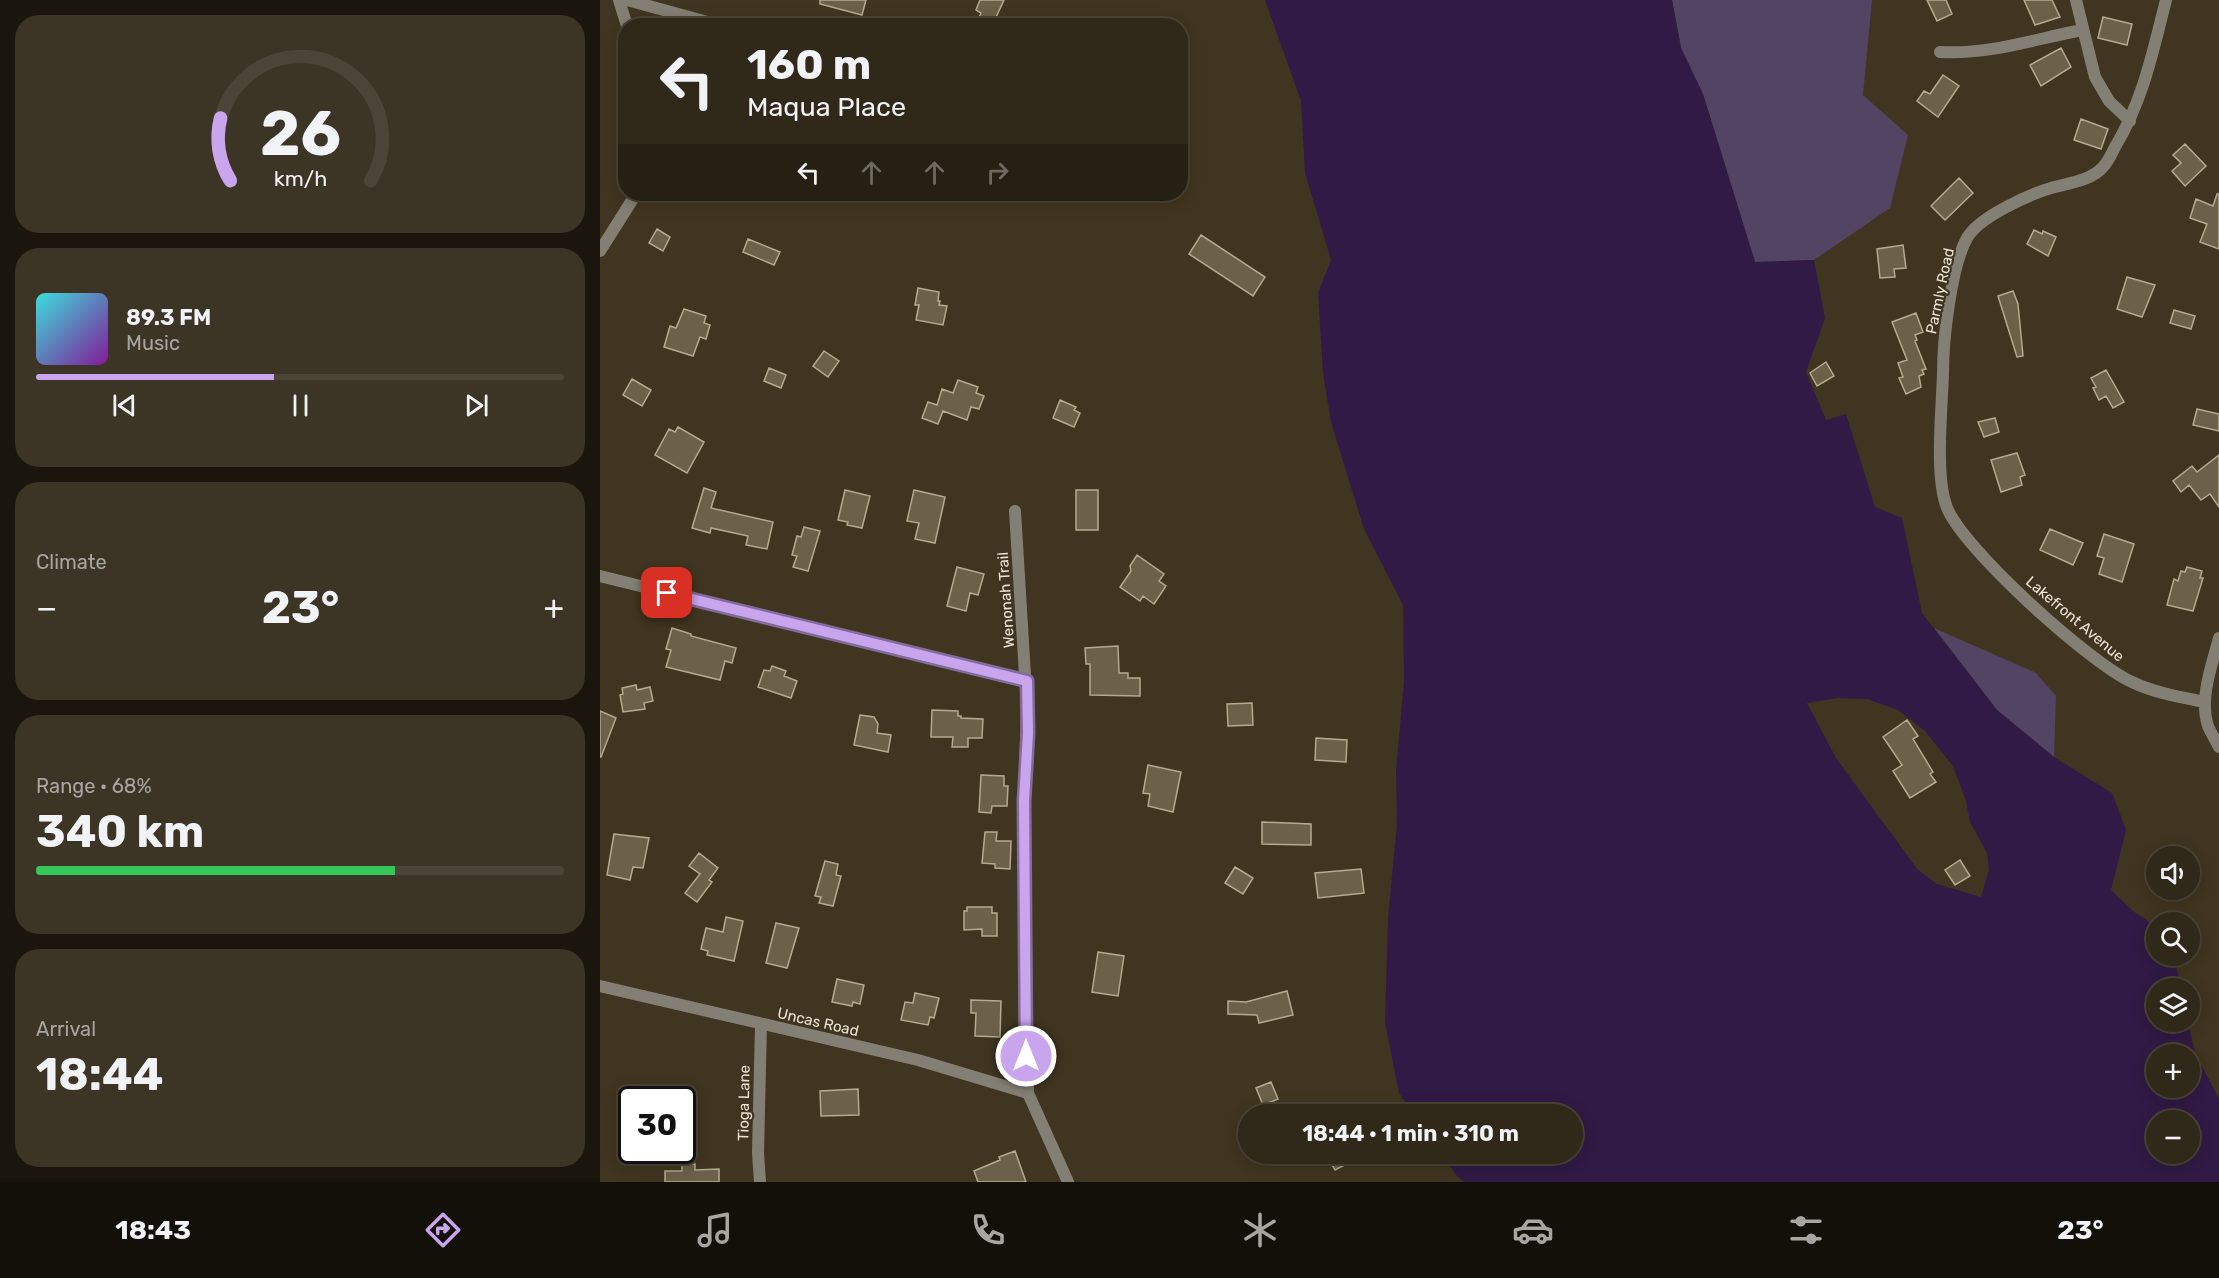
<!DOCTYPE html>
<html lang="en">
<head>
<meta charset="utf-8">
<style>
  body { margin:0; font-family:Rubik,sans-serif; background:#3c3425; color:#f1f3f6; height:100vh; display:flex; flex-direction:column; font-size:22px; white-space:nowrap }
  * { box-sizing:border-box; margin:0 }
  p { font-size:20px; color:#a8a6a2 }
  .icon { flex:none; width:33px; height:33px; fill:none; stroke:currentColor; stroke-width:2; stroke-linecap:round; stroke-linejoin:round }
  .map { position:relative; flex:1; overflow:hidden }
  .details { display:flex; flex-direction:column; gap:15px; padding:15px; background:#1a160d; width:600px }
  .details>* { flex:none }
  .guide { position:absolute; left:18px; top:18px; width:570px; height:183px; border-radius:24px; box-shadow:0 3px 15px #0003,0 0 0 2px #4b4437; background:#302818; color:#f1f3f6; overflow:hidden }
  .fabs { position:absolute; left:1546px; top:846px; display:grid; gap:12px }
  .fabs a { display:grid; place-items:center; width:54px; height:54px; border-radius:50%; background:#302818; box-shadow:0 3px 15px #0003,0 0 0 2px #4b4437; font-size:30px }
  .speed { position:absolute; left:18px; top:1086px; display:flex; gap:12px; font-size:30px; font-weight:700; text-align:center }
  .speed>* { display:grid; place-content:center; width:78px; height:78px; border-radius:50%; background:#302818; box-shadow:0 3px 15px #0003,0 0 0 2px #4b4437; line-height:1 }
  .speed .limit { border:3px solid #111; border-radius:9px; background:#fff; color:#111 }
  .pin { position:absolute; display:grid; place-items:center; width:51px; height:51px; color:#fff; margin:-26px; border-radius:12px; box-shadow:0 3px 9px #0006 }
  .me { position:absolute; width:66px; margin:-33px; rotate:0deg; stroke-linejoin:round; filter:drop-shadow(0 0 4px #0008) }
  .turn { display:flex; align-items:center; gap:21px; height:126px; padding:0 30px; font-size:27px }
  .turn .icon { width:78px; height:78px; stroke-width:2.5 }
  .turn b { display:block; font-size:42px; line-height:51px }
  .lanes { display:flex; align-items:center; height:57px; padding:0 30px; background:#0003; justify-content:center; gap:30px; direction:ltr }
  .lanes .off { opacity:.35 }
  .big { font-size:45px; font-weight:700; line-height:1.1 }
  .details .tile { flex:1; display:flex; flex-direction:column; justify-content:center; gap:9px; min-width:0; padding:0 21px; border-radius:24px; background:#3c3425 }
  .details .dial { align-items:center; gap:0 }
  .dial svg { height:156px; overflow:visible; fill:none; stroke:#4b4437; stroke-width:7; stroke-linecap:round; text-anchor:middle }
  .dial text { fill:#f1f3f6; stroke:none }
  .song { display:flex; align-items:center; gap:18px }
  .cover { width:72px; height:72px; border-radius:9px; background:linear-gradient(135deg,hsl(180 70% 55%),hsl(290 70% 35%)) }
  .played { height:6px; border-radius:3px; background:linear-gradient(90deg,#c9a5ee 45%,#4b4437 45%) }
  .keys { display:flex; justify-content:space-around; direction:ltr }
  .heat { display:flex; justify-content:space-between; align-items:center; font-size:33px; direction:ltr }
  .charge { height:9px; border-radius:4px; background:linear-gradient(90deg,#34c759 68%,#4b4437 0) }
  .trip { position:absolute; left:638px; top:1104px; width:345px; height:60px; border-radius:30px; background:#302818; box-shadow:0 3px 15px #0003,0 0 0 2px #4b4437; font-weight:700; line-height:60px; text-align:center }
  .menu { display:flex; height:96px; justify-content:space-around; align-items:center; background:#13100a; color:#a8a6a2 }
  .menu .icon { width:42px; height:42px }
  .menu .active { color:#c9a5ee }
  .menu b { font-size:27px; color:#f1f3f6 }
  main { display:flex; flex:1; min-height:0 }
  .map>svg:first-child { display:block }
  .green { fill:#524462 }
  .water { fill:#311a45; fill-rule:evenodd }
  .building { fill:#6b6049; stroke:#b6a990; stroke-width:1.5 }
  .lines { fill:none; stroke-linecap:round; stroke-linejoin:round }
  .minor { stroke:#847f74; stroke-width:12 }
  .route-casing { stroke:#836b9b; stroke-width:15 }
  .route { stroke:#c9a5ee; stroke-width:10 }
  .labels { text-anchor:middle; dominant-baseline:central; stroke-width:4.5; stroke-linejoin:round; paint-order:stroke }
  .street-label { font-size:15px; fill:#eae3d6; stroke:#403520 }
</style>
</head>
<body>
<main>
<section class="details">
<div class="tile dial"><svg viewBox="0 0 100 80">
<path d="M14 69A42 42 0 1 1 86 69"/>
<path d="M14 69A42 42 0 0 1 9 37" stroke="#c9a5ee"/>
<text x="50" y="56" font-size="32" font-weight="700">26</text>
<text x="50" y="72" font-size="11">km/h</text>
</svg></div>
<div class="tile">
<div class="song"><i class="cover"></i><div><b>89.3 FM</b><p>Music</p></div></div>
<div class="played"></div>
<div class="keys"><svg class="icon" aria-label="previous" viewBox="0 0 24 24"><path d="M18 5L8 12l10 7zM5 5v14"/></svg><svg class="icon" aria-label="pause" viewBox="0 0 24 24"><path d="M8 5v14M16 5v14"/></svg><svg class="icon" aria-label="next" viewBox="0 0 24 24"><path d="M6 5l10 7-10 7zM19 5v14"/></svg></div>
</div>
<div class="tile"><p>Climate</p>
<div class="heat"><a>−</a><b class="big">23°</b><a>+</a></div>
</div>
<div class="tile"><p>Range · 68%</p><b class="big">340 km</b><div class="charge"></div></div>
<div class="tile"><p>Arrival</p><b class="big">18:44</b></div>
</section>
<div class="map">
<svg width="1619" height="1182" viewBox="0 0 1619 1182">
  <rect width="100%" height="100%" fill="#403520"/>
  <path class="green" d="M1072 0H1272L1263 95 1308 135 1290 208 1214 260 1155 262 1103 94 1081 48Z
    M1334 628 1436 673 1456 696 1454 757 1397 710Z"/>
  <path class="water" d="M665 0H1072L1081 48 1103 94 1155 262 1214 260 1225 318 1206 372 1226 420 1246 414 1275 507 1302 518 1322 613 1397 710 1454 757 1512 793 1526 830 1511 890 1533 911 1555 926 1557 930V956H1574L1581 988H1557V1022H1588L1595 1053 1619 1099V1182H864L857 1176 841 1154H972V1114H814L799 1093 785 1022 788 919 797 823 796 771 804 681 803 605 764 529 731 422 723 373 718 293 731 260 705 173 701 101ZM1237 698 1267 699 1298 710 1325 731 1353 766 1366 801 1370 822 1387 853 1389 870 1381 897 1337 884 1318 870 1236 758 1207 703ZM1557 1054H1590V1088H1557ZM1590 1120V1154H1557V1120Z"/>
  <path class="building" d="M220 0H266L262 15 220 4Z
    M380 0H404L392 26H375L381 13 376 10Z
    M1327 0H1346L1352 14 1337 21Z
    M1424 0H1452L1460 17 1435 25Z
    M1503 17 1532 24 1527 45 1498 38Z
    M1461 48 1471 67 1441 86 1430 65Z
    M1343 75 1359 86 1338 117 1317 101 1324 91 1330 94Z
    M1481 119 1508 129 1501 149 1474 140Z
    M1585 144 1606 166 1585 186 1572 171 1581 163 1573 155Z
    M1359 178 1373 193 1345 220 1331 206Z
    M1617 194H1619V249L1600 242 1607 224 1590 218 1596 199 1613 206Z
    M57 229 70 237 63 251 49 243Z
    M1434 230 1442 234 1443 231 1456 237 1448 256 1427 244Z
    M601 235 665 277 653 296 589 254Z
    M148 239 180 252 174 265 143 252Z
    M1303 245 1306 268 1294 269 1295 277 1280 278 1277 249Z
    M1527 277 1555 285 1542 317 1517 309Z
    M318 288 339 292 338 301H340L339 305 347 306 343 325 316 320 319 305H315Z
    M1413 291 1418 304 1423 356 1417 357 1398 296Z
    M84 309 106 316 104 323 110 325 106 339 100 337 93 356 64 347 70 326 76 328Z
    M1574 310 1595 316 1591 329 1570 323Z
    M1316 313 1323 332 1315 335 1317 340 1315 341 1326 369 1322 370 1324 374 1319 376 1321 387 1306 394 1299 378 1303 377 1298 363 1307 360 1292 322Z
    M224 351 239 361 228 377 213 366Z
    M1226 362 1234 376 1217 386 1210 373Z
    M169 368 186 375 181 388 164 381Z
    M1506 370 1524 402 1513 408 1506 396 1499 400 1493 388 1496 387 1491 378Z
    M32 379 51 390 42 406 23 395Z
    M358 380 378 387 376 393 384 396 379 409 371 407 367 420 343 411 338 424 322 418 328 402 337 405 342 389 353 393Z
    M460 400 476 407 474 410 480 413 474 427 453 418Z
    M1597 409 1619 414V431L1593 425Z
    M1395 418 1399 432 1384 437 1378 422Z
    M78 427 104 442 87 473 55 455 69 429 75 432Z
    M1417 453 1425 475 1420 477 1422 485 1401 492 1391 460Z
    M1619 455V507L1610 494 1601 500 1589 485 1581 492 1573 481 1592 466 1597 472Z
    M104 488 116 492 111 508 173 522 167 549 146 545 148 536 111 528 110 533 92 528Z
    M245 490 270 496 262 528 247 525 248 522 238 520Z
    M314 490 345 497 335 543 315 539 319 523 307 521Z
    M476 490H498V530H476Z
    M204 527 220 531 208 571 193 567 197 556 192 555 197 536 201 537Z
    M1450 529 1483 543 1473 565 1440 550Z
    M1504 534 1534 544 1522 582 1499 574 1504 558 1497 556Z
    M537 555 564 574 559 581 566 586 554 604 543 596 540 601 520 587 531 571 530 566Z
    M357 567 384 574 378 595 370 593 366 611 347 606Z
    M1587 567 1602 571 1600 578H1603L1593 611 1567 605 1574 579 1578 581 1581 571 1585 572Z
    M72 628 91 634V636L136 648 132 663 125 661 120 680 66 667 71 650 66 649Z
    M518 646 519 673H528V678H540V696L490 695V664H486L485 648Z
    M172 666 186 671 184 676 197 681 191 698 158 687 164 670 170 671Z
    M36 685 37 690 50 687 53 701 44 703 45 709 23 712 20 695 23 694 22 688Z
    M652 703 653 725 628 726 627 704Z
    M332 710 358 711V716H361V718L383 719 382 738H368V747H352L353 737H331Z
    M0 711 16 718 1 757H0Z
    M260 715 274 717 278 724 277 733 291 735 288 752 254 745Z
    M1307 720 1318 736 1313 739 1333 772 1330 774 1336 782 1310 798 1293 771 1302 765 1283 737Z
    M716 738 747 740 746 762 715 760Z
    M548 765 581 772 573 812 548 806 550 794 543 793Z
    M381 775 404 776V786H408L407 806H392L391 813 379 812Z
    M662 822 711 824V845L662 844Z
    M385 832H397L396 841H411L410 869 395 868V864L382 863Z
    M14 834 49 838 43 868 33 867 30 880 7 875Z
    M99 853 118 868 109 880 112 882 97 902 85 893 100 874 89 866Z
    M1360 860 1370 876 1355 885 1345 870Z
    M225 861 238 864 236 875 241 876 233 906 219 903 221 897 215 896Z
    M635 867 653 878 643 894 625 883Z
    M761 869 764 893 718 898 715 873Z
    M367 907H392V913H397V936H382V929L364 930V911H367Z
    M126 917 143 921 134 961 107 955 108 951 101 949 106 928 123 932Z
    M176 923 199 928 187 968 166 963Z
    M498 952 524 956 518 996 492 992Z
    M237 979 264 985 260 1004 253 1002 252 1006 232 1002Z
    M687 991 693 1015 659 1023 657 1015 628 1014V1001L646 1002Z
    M315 993 339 998 334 1018 330 1017 328 1025 301 1020 305 1002 313 1003Z
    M371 1000 401 1001 400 1037 375 1036 376 1013H371Z
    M671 1082 678 1099 663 1105 656 1088Z
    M258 1089 259 1115 221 1116 220 1091Z
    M415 1151 426 1182H378L374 1171 400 1160 399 1157Z
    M726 1154H766L735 1170Z
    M82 1164H95V1170L119 1169V1182H65V1171H82Z"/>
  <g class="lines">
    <path class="minor" d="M19 0 27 26
      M27 0 122 26
      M1476 0 1495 77 1509 101 1530 121
      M1566 0C1553 51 1543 101 1515 147 1512 153 1508 162 1503 167 1491 181 1468 183 1451 188 1428 195 1379 217 1367 238 1351 267 1343 339 1343 373 1342 408 1335 473 1346 505 1359 546 1491 664 1532 682 1555 693 1580 697 1605 702
      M1340 52C1389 55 1435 39 1482 30
      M0 251 36 194
      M415 511 427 708 424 801 428 1093 468 1182
      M0 576 427 681
      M1619 638C1612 665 1599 698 1608 726 1611 733 1616 741 1619 747
      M0 986 318 1060 428 1093
      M160 1182 158 1153 161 1024"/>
  </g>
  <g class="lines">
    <defs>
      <path id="route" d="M67 593 427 681 428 733 424 801 426 1056"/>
    </defs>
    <use href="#route" class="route-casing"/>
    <use href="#route" class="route"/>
  </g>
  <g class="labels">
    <g class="street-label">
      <text transform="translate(1340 291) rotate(-78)">Parmly Road</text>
      <text transform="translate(406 600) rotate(-94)">Wenonah Trail</text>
      <text transform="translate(1475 619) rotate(40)">Lakefront Avenue</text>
      <text transform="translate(218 1022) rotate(13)">Uncas Road</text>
      <text transform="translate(144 1103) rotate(-89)">Tioga Lane</text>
    </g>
  </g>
</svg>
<div class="fabs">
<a><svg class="icon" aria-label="sound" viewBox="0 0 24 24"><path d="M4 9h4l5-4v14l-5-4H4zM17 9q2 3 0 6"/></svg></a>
<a><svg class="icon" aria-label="search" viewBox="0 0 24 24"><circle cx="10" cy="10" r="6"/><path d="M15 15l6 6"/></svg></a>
<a><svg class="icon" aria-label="layers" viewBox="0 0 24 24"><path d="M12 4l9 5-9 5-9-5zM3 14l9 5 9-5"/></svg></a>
<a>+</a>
<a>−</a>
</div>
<div class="speed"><div class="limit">30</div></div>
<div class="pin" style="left:67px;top:593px;background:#d93025"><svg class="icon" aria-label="arrive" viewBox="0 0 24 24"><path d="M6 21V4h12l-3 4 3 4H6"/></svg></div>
<svg class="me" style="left:426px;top:1056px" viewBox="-20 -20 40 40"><circle r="17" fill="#c9a5ee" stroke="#fff" stroke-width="3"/><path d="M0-11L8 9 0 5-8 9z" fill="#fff"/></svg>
<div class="trip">18:44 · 1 min · 310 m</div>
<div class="guide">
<div class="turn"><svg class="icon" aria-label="left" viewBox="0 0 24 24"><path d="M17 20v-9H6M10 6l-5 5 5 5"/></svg><div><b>160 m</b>Maqua Place</div></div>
<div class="lanes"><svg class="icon" aria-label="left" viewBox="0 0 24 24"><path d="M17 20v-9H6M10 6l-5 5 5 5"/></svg><svg class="icon off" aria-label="ahead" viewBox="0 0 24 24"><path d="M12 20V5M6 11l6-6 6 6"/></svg><svg class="icon off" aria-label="ahead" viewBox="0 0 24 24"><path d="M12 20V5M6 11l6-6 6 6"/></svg><svg class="icon off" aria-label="right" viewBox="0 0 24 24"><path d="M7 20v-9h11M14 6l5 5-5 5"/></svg></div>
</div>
</div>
</main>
<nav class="menu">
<b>18:43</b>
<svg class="icon active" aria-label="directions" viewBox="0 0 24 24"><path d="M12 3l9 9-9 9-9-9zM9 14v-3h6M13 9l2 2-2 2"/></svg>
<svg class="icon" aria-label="music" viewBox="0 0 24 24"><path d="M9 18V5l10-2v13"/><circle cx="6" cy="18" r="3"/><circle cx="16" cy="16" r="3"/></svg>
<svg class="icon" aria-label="phone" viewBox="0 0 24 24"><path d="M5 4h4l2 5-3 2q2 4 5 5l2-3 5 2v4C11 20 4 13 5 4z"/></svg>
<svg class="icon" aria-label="climate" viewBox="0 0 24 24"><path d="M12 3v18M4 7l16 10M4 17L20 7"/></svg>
<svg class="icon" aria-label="car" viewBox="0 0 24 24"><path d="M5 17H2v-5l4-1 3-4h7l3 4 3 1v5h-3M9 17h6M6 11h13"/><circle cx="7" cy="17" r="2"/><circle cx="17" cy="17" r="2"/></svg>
<svg class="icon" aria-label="filters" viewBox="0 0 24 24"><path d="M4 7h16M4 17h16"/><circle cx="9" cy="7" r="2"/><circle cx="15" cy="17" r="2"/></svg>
<b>23°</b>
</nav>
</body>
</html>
